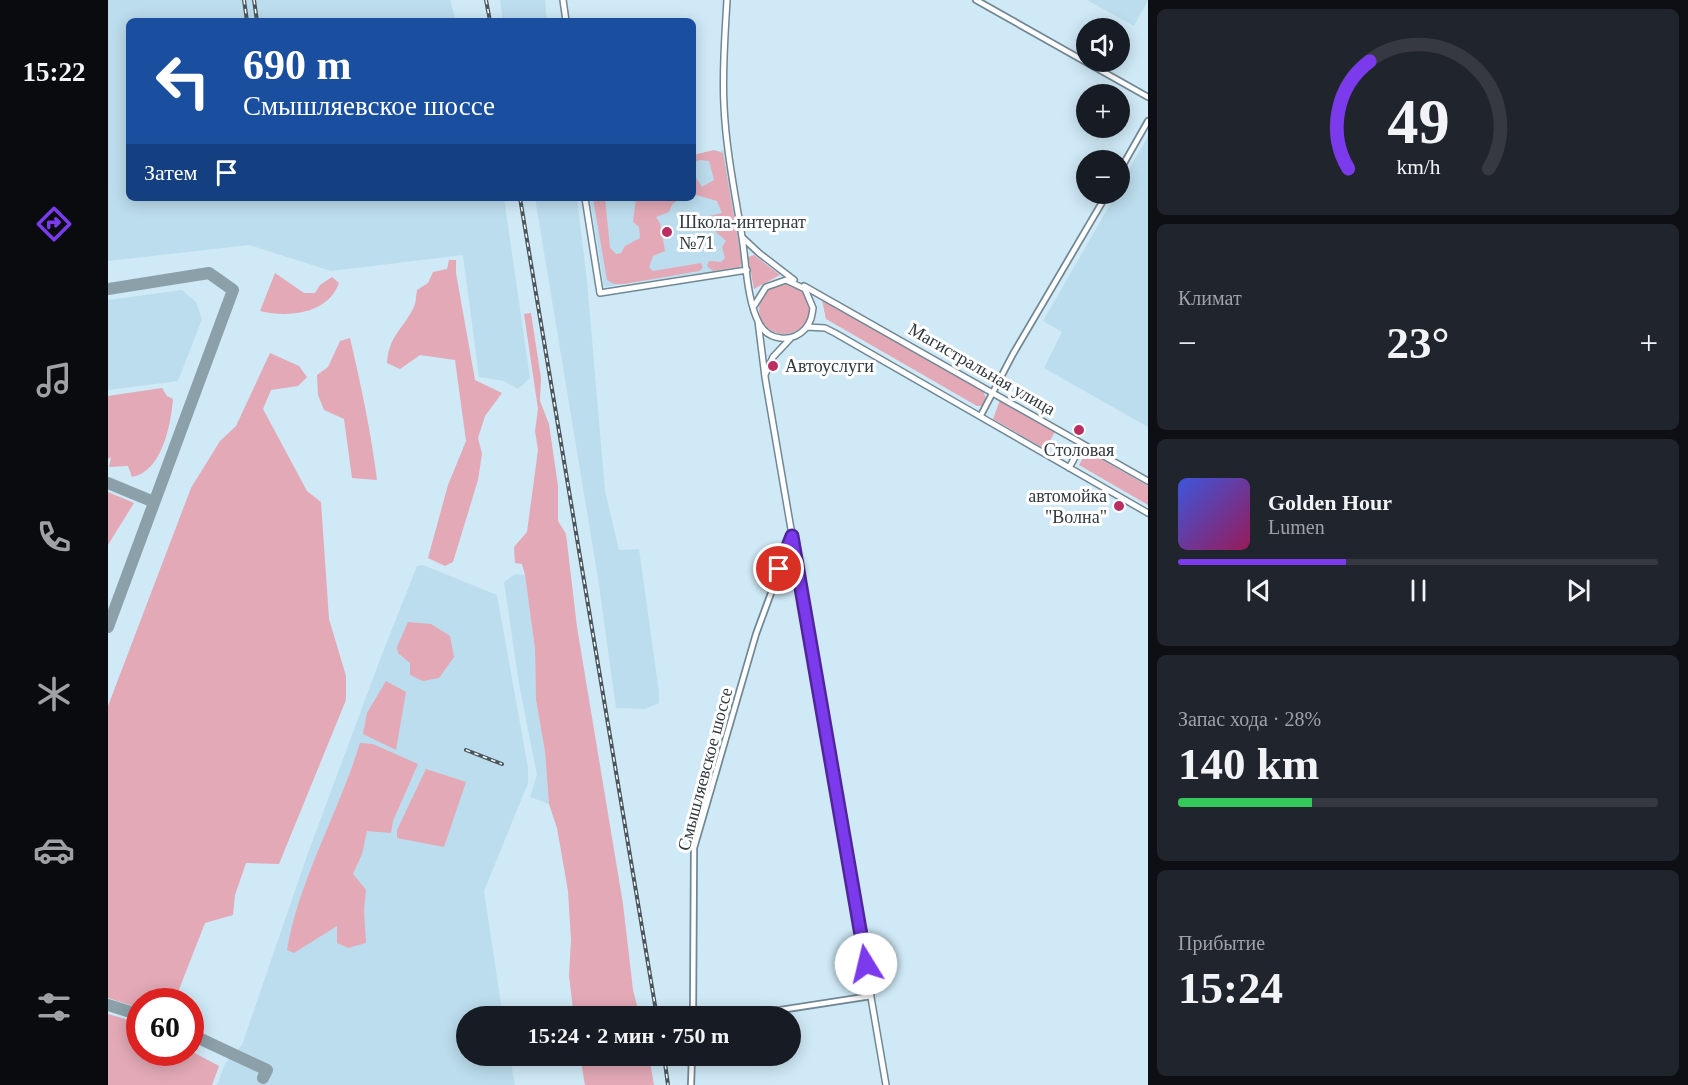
<!DOCTYPE html>
<html lang="ru">
<head>
<meta charset="utf-8">
<style>
  body { margin:0; font-family:Georgia,serif; background:#20242c; color:#f1f3f6; height:100vh; display:flex; flex-direction:column; font-size:22px; white-space:nowrap }
  * { box-sizing:border-box; margin:0 }
  p { font-size:20px; color:#9ea1a6 }
  .icon { flex:none; width:33px; height:33px; fill:none; stroke:currentColor; stroke-width:2; stroke-linecap:round; stroke-linejoin:round }
  .map { position:relative; flex:1; overflow:hidden }
  .panel { display:flex; flex-direction:column; gap:9px; padding:9px; background:#0d0f14; width:540px }
  .panel>* { flex:none }
  .top-card { position:absolute; left:18px; top:18px; width:570px; height:183px; border-radius:9px; box-shadow:0 3px 15px #0003; background:#1a4fa0; color:#fff; overflow:hidden }
  .fabs { position:absolute; left:968px; top:18px; display:grid; gap:12px }
  .fabs a { display:grid; place-items:center; width:54px; height:54px; border-radius:50%; background:#171b24; box-shadow:0 3px 15px #0003; font-size:30px }
  .speed { position:absolute; left:18px; top:988px; display:flex; gap:12px; font-size:30px; font-weight:700; text-align:center }
  .speed>* { display:grid; place-content:center; width:78px; height:78px; border-radius:50%; background:#171b24; box-shadow:0 3px 15px #0003; line-height:1 }
  .speed .limit { border:9px solid #d22; background:#fff; color:#111 }
  .pin { position:absolute; display:grid; place-items:center; width:51px; height:51px; color:#fff; margin:-26px; border:3px solid #fff; border-radius:50%; box-shadow:0 2px 6px #0007 }
  .me { position:absolute; width:66px; margin:-33px; rotate:351deg; stroke-linejoin:round; filter:drop-shadow(0 0 4px #0008) }
  .turn { display:flex; align-items:center; gap:21px; height:126px; padding:0 18px; font-size:27px }
  .turn .icon { width:78px; height:78px; stroke-width:2.5 }
  .turn b { display:block; font-size:42px; line-height:51px }
  .then { display:flex; align-items:center; height:57px; padding:0 18px; background:#0003; gap:12px; font-size:22px }
  .big { font-size:45px; font-weight:700; line-height:1.1 }
  .panel .tile { flex:1; display:flex; flex-direction:column; justify-content:center; gap:9px; min-width:0; padding:0 21px; border-radius:9px; background:#20242c }
  .panel .dial { align-items:center; gap:0 }
  .dial svg { height:156px; overflow:visible; fill:none; stroke:#363941; stroke-width:7; stroke-linecap:round; text-anchor:middle }
  .dial text { fill:#f1f3f6; stroke:none }
  .song { display:flex; align-items:center; gap:18px }
  .cover { width:72px; height:72px; border-radius:9px; background:linear-gradient(135deg,hsl(230 70% 55%),hsl(330 70% 35%)) }
  .played { height:6px; border-radius:3px; background:linear-gradient(90deg,#7c3aed 35%,#363941 35%) }
  .keys { display:flex; justify-content:space-around; direction:ltr }
  .heat { display:flex; justify-content:space-between; align-items:center; font-size:33px; direction:ltr }
  .charge { height:9px; border-radius:4px; background:linear-gradient(90deg,#34c759 28%,#363941 0) }
  .trip { position:absolute; left:348px; top:1006px; width:345px; height:60px; border-radius:30px; background:#171b24; box-shadow:0 3px 15px #0003; font-weight:700; line-height:60px; text-align:center }
  main { display:flex; flex:1; min-height:0 }
  .menu { display:flex; flex-direction:column; width:108px; justify-content:space-around; align-items:center; background:#090b0e; color:#9ea1a6 }
  .menu .icon { width:42px; height:42px }
  .menu .current { color:#7c3aed }
  .menu b { font-size:27px; color:#f1f3f6 }
  .map>svg:first-child { display:block }
  .built { fill:#bcdded }
  .green { fill:#e3a9b6 }
  .lines { fill:none; stroke-linecap:round; stroke-linejoin:round }
  .taxiway { stroke:#8ca0aa; stroke-width:12 }
  .minor-casing { stroke:#718894; stroke-width:8 }
  .major-casing { stroke:#718894; stroke-width:8 }
  .minor { stroke:#fff; stroke-width:4.5 }
  .major { stroke:#fff; stroke-width:5 }
  .rail-casing { stroke:#4a565d; stroke-width:4 }
  .rail { stroke:#fff; stroke-width:1.5; stroke-dasharray:4.5; stroke-linecap:butt }
  .route-casing { stroke:#51269a; stroke-width:15 }
  .route { stroke:#7c3aed; stroke-width:10 }
  .poi-dot { fill:#bb2e62; stroke:#fff; stroke-width:2 }
  .labels { text-anchor:middle; dominant-baseline:central; stroke-width:6; stroke-linejoin:round; paint-order:stroke }
  .poi-label { font-size:18px; fill:#303a3f; stroke:#fff; text-anchor:start }
  .street-label { font-size:18px; fill:#303a3f; stroke:#fff }
</style>
</head>
<body>
<main>
<nav class="menu">
<b>15:22</b>
<svg class="icon current" aria-label="directions" viewBox="0 0 24 24"><path d="M12 3l9 9-9 9-9-9zM9 14v-3h6M13 9l2 2-2 2"/></svg>
<svg class="icon" aria-label="music" viewBox="0 0 24 24"><path d="M9 18V5l10-2v13"/><circle cx="6" cy="18" r="3"/><circle cx="16" cy="16" r="3"/></svg>
<svg class="icon" aria-label="phone" viewBox="0 0 24 24"><path d="M5 4h4l2 5-3 2q2 4 5 5l2-3 5 2v4C11 20 4 13 5 4z"/></svg>
<svg class="icon" aria-label="climate" viewBox="0 0 24 24"><path d="M12 3v18M4 7l16 10M4 17L20 7"/></svg>
<svg class="icon" aria-label="car" viewBox="0 0 24 24"><path d="M5 17H2v-5l4-1 3-4h7l3 4 3 1v5h-3M9 17h6M6 11h13"/><circle cx="7" cy="17" r="2"/><circle cx="17" cy="17" r="2"/></svg>
<svg class="icon" aria-label="filters" viewBox="0 0 24 24"><path d="M4 7h16M4 17h16"/><circle cx="9" cy="7" r="2"/><circle cx="15" cy="17" r="2"/></svg>
</nav>
<div class="map">
<svg width="1040" height="1085" viewBox="0 0 1040 1085">
  <rect width="100%" height="100%" fill="#cfe9f6"/>
  <path class="built" d="M0 0H342L348 21H21V198H396L422 378 410 389 396 381 371 377 355 255 223 271 141 245 0 261Z
    M392 0H437L439 21H395Z
    M979 0H1040L1026 26Z
    M1040 136V427L936 368 954 332 935 321 1008 194H1011V187Z
    M616 150 636 267 496 287 482 198H585V156Z
    M427 198H469L479 281 497 491 511 550 531 549 551 692V703L537 709 508 708 490 578Z
    M74 290 88 302 94 319 70 381 0 390V300Z
    M315 565 389 595 420 768V783L376 891 395 1017H358V1056H402L407 1085H109L117 1064 134 1045 200 853 273 657 309 566Z
    M407 574 417 575 427 649 428 700 437 752 441 804 422 797 429 775 411 684 396 582Z"/>
  <path class="green" d="M606 150 615 153 634 263 631 267 605 271 599 266 601 261 613 262 617 258 614 247 618 241 608 232 601 216 614 213 609 201 585 194V173L594 187 606 180 601 161 592 160 585 163V155Z
    M485 198H497L502 248 508 254 513 253 517 246 532 238 531 227 525 222 528 198H572L564 205 561 212 548 217 552 223 557 251 545 256 541 267 545 271 593 263 595 268 591 271 516 284H506L499 280Z
    M646 255 672 275 646 289 640 257Z
    M341 260H348V273L367 380 394 393 377 416 370 438 374 454 370 480 345 562 337 566 320 558 340 485 358 441 347 360 312 355 292 369 279 363C281 336 294 330 305 309 308 304 308 296 309 290L320 283 325 272 339 269Z
    M167 273 196 293H207L212 285 224 277 231 283C220 314 180 318 152 311Z
    M651 309a25 25 0 1 1 50 0a25 25 0 1 1-50 0Z
    M714 300 875 391 878 398 874 406H869L718 319Z
    M423 313 433 378 432 401 441 424 450 486V521L458 534 469 627 515 904 525 990 532 1017H466L461 976 463 940 460 891 449 828 441 804 437 752 428 700 427 649 417 575 414 564 407 563 406 547 419 532 430 450 427 431 430 409 416 314Z
    M242 338C253 385 263 432 269 480L244 478 236 419 216 410 210 395 209 375 220 367 232 341Z
    M162 353 191 366 199 377 190 386 163 390 155 409 199 491 213 502 221 619 238 676V700L171 864 138 863 127 895 125 915 97 923 68 997 63 1002H32L31 1008 0 998V706L83 488 112 441 128 426Z
    M54 388 59 396 65 399C63 424 54 472 24 477L20 466 1 467 3 457 0 459V396Z
    M892 400 947 432 937 449 885 419Z
    M979 451 1040 486V505L971 465Z
    M0 492 26 503 0 545Z
    M300 622 323 624 342 636 346 657 331 678 315 681 302 675V663L290 653 289 647Z
    M278 681 298 692 288 750 255 734 259 713Z
    M252 743 265 744 310 764 285 821 283 833 259 831 254 854 245 874 258 890 256 910 258 943 240 948 229 943V926L186 953 179 950C191 879 231 812 252 743Z
    M318 769 358 782 336 847 289 838V830Z
    M0 1014 31 1023 32 1053H82L83 1051 111 1066 104 1085H0Z
    M472 1056H541L546 1085H477Z"/>
  <g class="lines">
    <path class="taxiway" d="M0 289 101 273 125 290 0 627
      M0 483 46 502
      M0 1005 32 1015
      M82 1034 159 1070 155 1078"/>
    <defs>
      <path id="minor" d="M868 0 1040 97
        M1011 172 1040 121
        M873 415 905 354 999 194
        M585 1017 586 848 648 634 684 536
        M627 1017 763 996
        M583 1085 584 1056"/>
      <path id="major" d="M455 0 458 21
        M619 0C617 35 614 71 616 106 618 150 627 193 634 237 638 262 639 301 651 323 660 341 684 343 697 329 703 322 704 316 705 308L697 289 678 280 658 287 646 306
        M477 198 492 293 639 270
        M635 238 651 253 686 280
        M696 286 1040 481
        M650 321 657 377 778 1085
        M699 327 717 328 727 333 1040 513
        M657 375 665 357 682 339
        M961 468 974 444"/>
    </defs>
    <use href="#minor" class="minor-casing"/>
    <use href="#major" class="major-casing"/>
    <use href="#minor" class="minor"/>
    <use href="#major" class="major"/>
    <defs>
      <path id="rail" d="M136 0 139 21
        M146 0 149 21
        M378 0 382 21
        M412 198 549 1017
        M358 750 394 764
        M556 1056 560 1085"/>
    </defs>
    <use href="#rail" class="rail-casing"/>
    <use href="#rail" class="rail"/>
  </g>
  <g class="lines">
    <defs>
      <path id="route" d="M671 569 684 536 758 964"/>
    </defs>
    <use href="#route" class="route-casing"/>
    <use href="#route" class="route"/>
  </g>
  <g class="poi-dot">
    <circle cx="559" cy="232" r="6"/>
    <circle cx="665" cy="366" r="6"/>
    <circle cx="971" cy="430" r="6"/>
    <circle cx="1011" cy="506" r="6"/>
  </g>
  <g class="labels">
    <g class="poi-label">
      <text x="571" y="222">Школа-интернат<tspan x="571" dy="21">№71</tspan></text>
      <text x="677" y="366">Автоуслуги</text>
      <text x="971" y="450" text-anchor="middle">Столовая</text>
      <text x="999" y="496" text-anchor="end">автомойка<tspan x="999" dy="21">"Волна"</tspan></text>
    </g>
    <g class="street-label">
      <text transform="translate(874 369) rotate(30)">Магистральная улица</text>
      <text transform="translate(597 769) rotate(-75)">Смышляевское шоссе</text>
    </g>
  </g>
</svg>
<div class="fabs">
<a><svg class="icon" aria-label="sound" viewBox="0 0 24 24"><path d="M4 9h4l5-4v14l-5-4H4zM17 9q2 3 0 6"/></svg></a>
<a>+</a>
<a>−</a>
</div>
<div class="speed"><div class="limit">60</div></div>
<div class="pin" style="left:671px;top:569px;background:#d93025"><svg class="icon" aria-label="arrive" viewBox="0 0 24 24"><path d="M6 21V4h12l-3 4 3 4H6"/></svg></div>
<svg class="me" style="left:758px;top:964px" viewBox="-20 -20 40 40"><circle r="19" fill="#fff"/><path d="M0-13L10 11 0 6-10 11z" fill="#7c3aed"/></svg>
<div class="trip">15:24 · 2 мин · 750 m</div>
<div class="top-card">
<div class="turn"><svg class="icon" aria-label="left" viewBox="0 0 24 24"><path d="M17 20v-9H6M10 6l-5 5 5 5"/></svg><div><b>690 m</b>Смышляевское шоссе</div></div>
<div class="then">Затем<svg class="icon" aria-label="arrive" viewBox="0 0 24 24"><path d="M6 21V4h12l-3 4 3 4H6"/></svg></div>
</div>
</div>
<section class="panel">
<div class="tile dial"><svg viewBox="0 0 100 80">
<path d="M14 69A42 42 0 1 1 86 69"/>
<path d="M14 69A42 42 0 0 1 25 14" stroke="#7c3aed"/>
<text x="50" y="56" font-size="32" font-weight="700">49</text>
<text x="50" y="72" font-size="11">km/h</text>
</svg></div>
<div class="tile"><p>Климат</p>
<div class="heat"><a>−</a><b class="big">23°</b><a>+</a></div>
</div>
<div class="tile">
<div class="song"><i class="cover"></i><div><b>Golden Hour</b><p>Lumen</p></div></div>
<div class="played"></div>
<div class="keys"><svg class="icon" aria-label="previous" viewBox="0 0 24 24"><path d="M18 5L8 12l10 7zM5 5v14"/></svg><svg class="icon" aria-label="pause" viewBox="0 0 24 24"><path d="M8 5v14M16 5v14"/></svg><svg class="icon" aria-label="next" viewBox="0 0 24 24"><path d="M6 5l10 7-10 7zM19 5v14"/></svg></div>
</div>
<div class="tile"><p>Запас хода · 28%</p><b class="big">140 km</b><div class="charge"></div></div>
<div class="tile"><p>Прибытие</p><b class="big">15:24</b></div>
</section>
</main>
</body>
</html>
